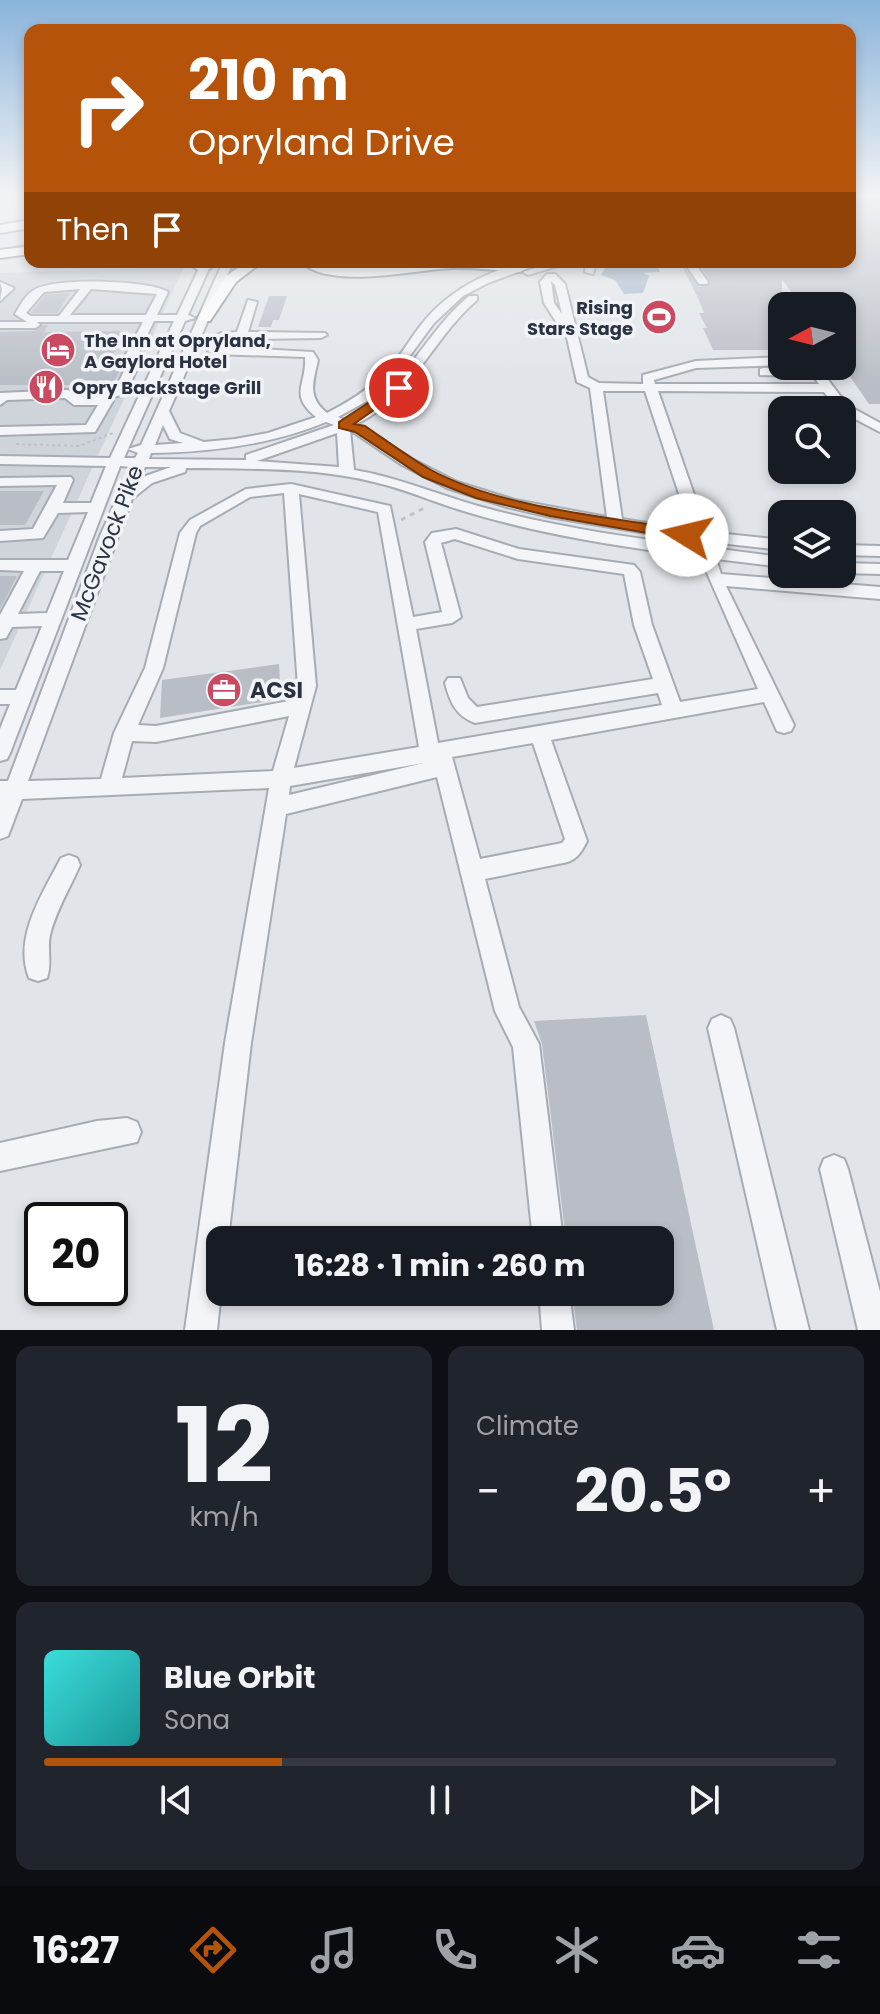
<!DOCTYPE html>
<html lang="en">
<head>
<meta charset="utf-8">
<style>
  body { margin:0; font-family:Poppins,sans-serif; background:#20242c; color:#f1f3f6; height:100vh; display:flex; flex-direction:column; font-size:30px; white-space:nowrap }
  * { box-sizing:border-box; margin:0 }
  p { font-size:26px; color:#9ea1a6 }
  .icon { flex:none; width:44px; height:44px; fill:none; stroke:currentColor; stroke-width:2; stroke-linecap:round; stroke-linejoin:round }
  .map { position:relative; height:1330px; overflow:hidden }
  .drawer { display:flex; flex-direction:column; gap:16px; padding:16px; background:#0d0f14; flex:1 }
  .drawer>* { flex:none }
  .top-card { position:absolute; left:24px; top:24px; width:832px; height:244px; border-radius:16px; box-shadow:0 4px 12px #0003; background:#b45309; color:#fff; overflow:hidden }
  .needle { width:52px; rotate:263deg }
  .tools { position:absolute; left:768px; top:292px; display:grid; gap:16px }
  .tools a { display:grid; place-items:center; width:88px; height:88px; border-radius:16px; background:#171b24; box-shadow:0 4px 12px #0003; font-size:40px }
  .speed { position:absolute; left:24px; top:1202px; display:flex; gap:16px; font-size:40px; font-weight:700; text-align:center }
  .speed>* { display:grid; place-content:center; width:104px; height:104px; border-radius:50%; background:#171b24; box-shadow:0 4px 12px #0003; line-height:1 }
  .speed .limit { border:4px solid #111; border-radius:12px; background:#fff; color:#111 }
  .pin { position:absolute; display:grid; place-items:center; width:68px; height:68px; color:#fff; margin:-34px; border:4px solid #fff; border-radius:50%; box-shadow:0 2px 8px #0007 }
  .me { position:absolute; width:88px; margin:-44px; rotate:279deg; stroke-linejoin:round; filter:drop-shadow(0 0 6px #0008) }
  .turn { display:flex; align-items:center; gap:28px; height:168px; padding:0 32px; font-size:36px }
  .turn .icon { width:104px; height:104px; stroke-width:2.5 }
  .turn b { display:block; font-size:56px; line-height:68px }
  .then { display:flex; align-items:center; height:76px; padding:0 32px; background:#0003; gap:16px; font-size:30px }
  .big { font-size:60px; font-weight:700; line-height:1.1 }
  .drawer .tile { flex:1; display:flex; flex-direction:column; justify-content:center; gap:12px; min-width:0; padding:0 28px; border-radius:16px; background:#20242c }
  .drawer .dial { align-items:center; gap:0 }
  .dial b { font-size:104px; line-height:1 }
  .song { display:flex; align-items:center; gap:24px }
  .cover { width:96px; height:96px; border-radius:12px; background:linear-gradient(135deg,hsl(180 70% 55%),hsl(180 70% 35%)) }
  .played { height:8px; border-radius:4px; background:linear-gradient(90deg,#b45309 30%,#363941 30%) }
  .keys { display:flex; justify-content:space-around; direction:ltr }
  .heat { display:flex; justify-content:space-between; align-items:center; font-size:44px; direction:ltr }
  .drawer .tiles { flex:1; display:grid; gap:16px; grid-template-columns:1fr 1fr }
  .tile:last-child { grid-column:span 2 }
  .trip { position:absolute; left:206px; top:1226px; width:468px; height:80px; border-radius:16px; background:#171b24; box-shadow:0 4px 12px #0003; font-weight:700; line-height:80px; text-align:center }
  .tabs { display:flex; height:128px; justify-content:space-around; align-items:center; background:#090b0e; color:#9ea1a6 }
  .tabs .icon { width:56px; height:56px }
  .tabs .selected { color:#b45309 }
  .tabs b { font-size:36px; color:#f1f3f6 }
  .map>svg:first-child { display:block }
  .built { fill:#cfd4db }
  .water { fill:#9db3c8 }
  .building { fill:#b9bec6 }
  .lines { fill:none; stroke-linecap:round; stroke-linejoin:round }
  .minor-tunnel { stroke:#bcc1c7; stroke-width:12; stroke-dasharray:12 6; stroke-linecap:butt }
  .minor-casing { stroke:#a6acb3; stroke-width:4 }
  .highway-casing { stroke:#8992a0; stroke-width:4 }
  .path-far1 { stroke:#bfc3c8; stroke-width:2; stroke-dasharray:3 3; stroke-linecap:butt }
  .path { stroke:#bfc3c8; stroke-width:3; stroke-dasharray:5 5; stroke-linecap:butt }
  .minor { fill:#f4f5f8; fill-rule:evenodd }
  .highway { fill:#fff; fill-rule:evenodd }
  .route { fill:#b45309; stroke:#753606; stroke-width:2 }
  .labels { text-anchor:middle; dominant-baseline:central; stroke-width:7; stroke-linejoin:round; paint-order:stroke }
  .far-poi-label { font-size:18px; font-weight:bold; fill:#2a3341; stroke:#f1f3f7; text-anchor:start }
  .street-label { font-size:22px; fill:#2a3341; stroke:#f1f3f7 }
  .poi-label { font-size:22px; font-weight:bold; fill:#2a3341; stroke:#f1f3f7; text-anchor:start }
</style>
</head>
<body>
<div class="map">
<svg width="880" height="1330" viewBox="0 0 880 1330">
  <rect width="100%" height="100%" fill="#e1e5e9"/>
  <path class="built" d="M184 267 0 670V273Z"/>
  <path class="water" d="M609 262H648L658 267 660 272 643 273 649 276 643 293 624 294 615 280 601 275Z"/>
  <path class="building" d="M850 197H880V404H869L842 365V306H801L782 279V350H713L703 328H707L699 313H704L698 298 680 262 699 287 711 283 698 262H850Z
    M70 293 57 313H31L45 295Z
    M269 296H287L279 320H273L271 327H258Z
    M43 325H48L44 332 126 331 105 369H121L112 385H0V332L35 331Z
    M0 491H44L25 525H0Z
    M0 576H17L0 609Z
    M279 664 281 699 160 718 162 680Z
    M646 1015 714 1330H577L572 1292H660V1240H566L542 1044 534 1021Z"/>
  <g class="lines">
    <path class="minor-tunnel" d="M87 394H104"/>
    <defs>
      <path id="minor" d="M202 262H212L188 315 195 318 185 321 124 458H135L138 453 128 449 141 445 223 262H233L169 411 180 433 204 442 235 439 268 433 316 417C288 394 307 385 305 357L214 354 208 351 214 348H237L232 345 234 339H221L215 336 221 333 237 332 248 300 257 302 248 332 325 333 327 335 321 338 246 339 242 347 238 348 313 352 318 360C313 383 307 397 327 413 347 403 367 390 383 375 399 360 408 341 421 325 449 289 499 262 545 262L488 283 463 296 434 323 392 380 367 401 338 417 345 420C409 387 420 338 469 296H477V300C430 341 416 393 357 424L412 459 457 482 515 500 607 517 590 388 577 382 565 329 560 328 544 303 540 282 547 274H555L565 284 588 377 599 383 643 384V375L696 361 782 357V365L696 368 654 380 655 384H819L816 380 822 376 826 377 847 405 880 423V432L838 410 824 392 658 391 707 532 782 540V550L710 542 712 548 782 557V567L716 559 721 574 880 587V599L726 586 794 725 791 731 784 733 777 731 764 702 551 740 587 841C582 851 578 858 568 862L485 879 519 1007 539 1044 563 1240H533L513 1047 495 1011 437 777 286 814 251 1043 228 1240H220L221 1292 217 1330H185L225 1043 269 788 22 799 8 836 0 839V781H8L100 536 131 467 120 466 119 469 10 753 7 759 0 761V729L10 704H0V690H16L42 626 12 627 6 638 0 639V615L24 571 0 570V560H68L88 512 58 513 43 538 0 541V531L33 529 57 485 0 486V478L71 477 73 480 63 503H91L106 466 0 464V456L110 458 174 321H154L134 362 138 367 125 394 109 398 113 401 95 432 0 435V427L86 425 98 405H74L65 398 7 400 0 405V393L68 390 77 397H102L98 394 100 391 115 390 126 367 122 362 143 322H37L40 325 35 328H0V322H27L15 314C20 306 25 295 34 290 53 277 149 280 168 292L157 315H177ZM551 281 555 285 562 314 554 303ZM80 289 59 316H31L26 313 44 292ZM91 289 157 294 146 315H70ZM603 391H645L691 530 622 519ZM326 422 334 425 246 455V460L149 459 151 453C211 452 271 445 326 422ZM163 425 170 439 183 443 155 445ZM350 430 402 465 447 488 507 507 550 517 694 541 696 546C623 537 550 526 478 506 436 494 397 477 354 470ZM337 433 339 467 257 461ZM145 467H171L140 478ZM186 468C248 469 313 467 374 482 405 489 436 503 467 512 543 535 621 547 700 557L758 689 680 702 652 625 640 572 634 565 519 549 456 529 432 533 425 542 442 612 413 617 390 506 291 484 246 489 190 520 180 533 145 668 114 733 101 779 28 781 132 499 152 483 185 472ZM284 493 298 686 294 700 156 726 138 725 163 668 196 533 200 526 250 497ZM299 494 378 512 419 747 294 768 316 686ZM455 539 518 559 624 574 634 625 653 679 477 707 468 698 460 678H448L445 683C450 702 456 716 475 723L658 693 662 705 438 743 416 629 452 623 461 617 441 543ZM40 571H64L47 613 18 614ZM289 716 273 771 122 778 132 741 156 742ZM533 743 565 839 562 843 480 859 452 757ZM424 763 289 795 290 786Z
        M555 262H571L528 275 523 272Z
        M586 262H596L593 274 585 272Z
        M684 262H694L708 282 707 284H699Z
        M0 282 14 288 0 301 2 289Z
        M764 368 818 369 824 373 818 377 760 375V369Z
        M842 545 880 546V556L842 555Z
        M842 563 880 564V574L842 573Z
        M69 855 77 858 80 865C70 888 56 910 50 935 47 949 52 964 47 978L38 981 29 978C13 937 43 893 61 858Z
        M721 1015 730 1019 734 1028 809 1330H777L708 1028 712 1019Z
        M127 1118 137 1122 141 1132 137 1142 0 1171V1143L97 1121Z
        M834 1155 844 1159 848 1169 880 1292V1330H858L820 1169 824 1159Z
        M539 1292H569L574 1330H542Z"/>
      <path id="highway" d="M30 220V228L0 233V225Z
        M30 246V254L0 258V250Z
        M188 262H203L211 268 199 271Z
        M247 262H262L236 282 210 321H200L198 318 226 276Z
        M301 262C321 262 340 268 362 268 394 267 505 252 527 268L520 272C498 271 474 267 452 268 413 270 331 290 301 262Z"/>
    </defs>
    <use href="#minor" class="minor-casing"/>
    <use href="#highway" class="highway-casing"/>
    <path class="path-far1" d="M712 277 730 281
      M16 444 79 446 113 433"/>
    <path class="path" d="M401 520 426 507"/>
    <use href="#minor" class="minor"/>
    <use href="#highway" class="highway"/>
  </g>
  <linearGradient id="sky" x2="0" y2="1"><stop stop-color="#8ab4db"/><stop offset="0.51" stop-color="#f2f3f5"/><stop offset="1" stop-color="#f2f3f5" stop-opacity="0"/></linearGradient>
  <rect width="880" height="383" fill="url(#sky)"/>
  <path class="route" d="M394 386 405 388 354 424 365 426C387 441 408 457 431 470 501 508 608 517 687 530L694 535 687 540 550 516 476 498 423 477 355 432 339 428V422Z"/>
  <defs>
    <symbol id="stadium-disc" viewBox="-11 -11 22 22"><circle r="9.5" fill="#ca4a61" stroke="#f1f3f7"/><path d="M0-5a6.5 5 0 1 0 0 10a6.5 5 0 1 0 0-10ZM-3.5-1.8h7v3.6h-7Z" fill="#fff"/></symbol>
    <symbol id="hotel-disc" viewBox="-11 -11 22 22"><circle r="9.5" fill="#ca4a61" stroke="#f1f3f7"/><path d="M-6-4.5h1.5V1H6V5H4.5V3h-9V5H-6ZM-4 0a1.8 1.8 0 1 1 3.6 0ZM.5 0V-2.5h3Q6-2.5 6 0Z" fill="#fff"/></symbol>
    <symbol id="restaurant-disc" viewBox="-11 -11 22 22"><circle r="9.5" fill="#ca4a61" stroke="#f1f3f7"/><path d="M-5-6h1v4h1v-4h1v4h1v-4h1v5L-1.5 .5V6h-2V.5L-5-1ZM5-6V6H3V1.5H1.5Q1.5-4 5-6Z" fill="#fff"/></symbol>
    <symbol id="office-disc" viewBox="-11 -11 22 22"><circle r="9.5" fill="#ca4a61" stroke="#f1f3f7"/><path d="M-6-3h4V-5.5h4V-3h4V5H-6ZM-1-4.5V-3h2v-1.5ZM-6 0V1H6V0Z" fill="#fff"/></symbol>
  </defs>
  <g fill-rule="evenodd">
    <use href="#stadium-disc" x="639" y="297" width="40" height="40"/>
    <use href="#hotel-disc" x="38" y="330" width="40" height="40"/>
    <use href="#restaurant-disc" x="26" y="367" width="40" height="40"/>
    <use href="#office-disc" x="204" y="670" width="40" height="40"/>
  </g>
  <g class="labels">
    <g class="far-poi-label">
      <text x="633" y="307" text-anchor="end">Rising<tspan x="633" dy="21">Stars Stage</tspan></text>
      <text x="84" y="340">The Inn at Opryland,<tspan x="84" dy="21">A Gaylord Hotel</tspan></text>
      <text x="72" y="387">Opry Backstage Grill</text>
    </g>
    <g class="street-label">
      <text transform="translate(107 543) rotate(-69)">McGavock Pike</text>
    </g>
    <g class="poi-label">
      <text x="250" y="690">ACSI</text>
    </g>
  </g>
</svg>
<div class="tools">
<a><svg class="needle" viewBox="-14 -14 28 28"><path d="M0-13l5 13h-10z" fill="#e53935"/><path d="M0 13l5-13h-10z" fill="#9ea1a6"/></svg></a>
<a><svg class="icon" aria-label="search" viewBox="0 0 24 24"><circle cx="10" cy="10" r="6"/><path d="M15 15l6 6"/></svg></a>
<a><svg class="icon" aria-label="layers" viewBox="0 0 24 24"><path d="M12 4l9 5-9 5-9-5zM3 14l9 5 9-5"/></svg></a>
</div>
<div class="speed"><div class="limit">20</div></div>
<div class="pin" style="left:399px;top:388px;background:#d93025"><svg class="icon" aria-label="arrive" viewBox="0 0 24 24"><path d="M6 21V4h12l-3 4 3 4H6"/></svg></div>
<svg class="me" style="left:687px;top:535px" viewBox="-20 -20 40 40"><circle r="19" fill="#fff"/><path d="M0-13L10 11 0 6-10 11z" fill="#b45309"/></svg>
<div class="trip">16:28 · 1 min · 260 m</div>
<div class="top-card">
<div class="turn"><svg class="icon" aria-label="right" viewBox="0 0 24 24"><path d="M7 20v-9h11M14 6l5 5-5 5"/></svg><div><b>210 m</b>Opryland Drive</div></div>
<div class="then">Then<svg class="icon" aria-label="arrive" viewBox="0 0 24 24"><path d="M6 21V4h12l-3 4 3 4H6"/></svg></div>
</div>
</div>
<section class="drawer">
<div class="tiles">
<div class="tile dial"><b>12</b><p>km/h</p></div>
<div class="tile"><p>Climate</p>
<div class="heat"><a>−</a><b class="big">20.5°</b><a>+</a></div>
</div>
<div class="tile">
<div class="song"><i class="cover"></i><div><b>Blue Orbit</b><p>Sona</p></div></div>
<div class="played"></div>
<div class="keys"><svg class="icon" aria-label="previous" viewBox="0 0 24 24"><path d="M18 5L8 12l10 7zM5 5v14"/></svg><svg class="icon" aria-label="pause" viewBox="0 0 24 24"><path d="M8 5v14M16 5v14"/></svg><svg class="icon" aria-label="next" viewBox="0 0 24 24"><path d="M6 5l10 7-10 7zM19 5v14"/></svg></div>
</div>
</div>
</section>
<nav class="tabs">
<b>16:27</b>
<svg class="icon selected" aria-label="directions" viewBox="0 0 24 24"><path d="M12 3l9 9-9 9-9-9zM9 14v-3h6M13 9l2 2-2 2"/></svg>
<svg class="icon" aria-label="music" viewBox="0 0 24 24"><path d="M9 18V5l10-2v13"/><circle cx="6" cy="18" r="3"/><circle cx="16" cy="16" r="3"/></svg>
<svg class="icon" aria-label="phone" viewBox="0 0 24 24"><path d="M5 4h4l2 5-3 2q2 4 5 5l2-3 5 2v4C11 20 4 13 5 4z"/></svg>
<svg class="icon" aria-label="climate" viewBox="0 0 24 24"><path d="M12 3v18M4 7l16 10M4 17L20 7"/></svg>
<svg class="icon" aria-label="car" viewBox="0 0 24 24"><path d="M5 17H2v-5l4-1 3-4h7l3 4 3 1v5h-3M9 17h6M6 11h13"/><circle cx="7" cy="17" r="2"/><circle cx="17" cy="17" r="2"/></svg>
<svg class="icon" aria-label="filters" viewBox="0 0 24 24"><path d="M4 7h16M4 17h16"/><circle cx="9" cy="7" r="2"/><circle cx="15" cy="17" r="2"/></svg>
</nav>
</body>
</html>
